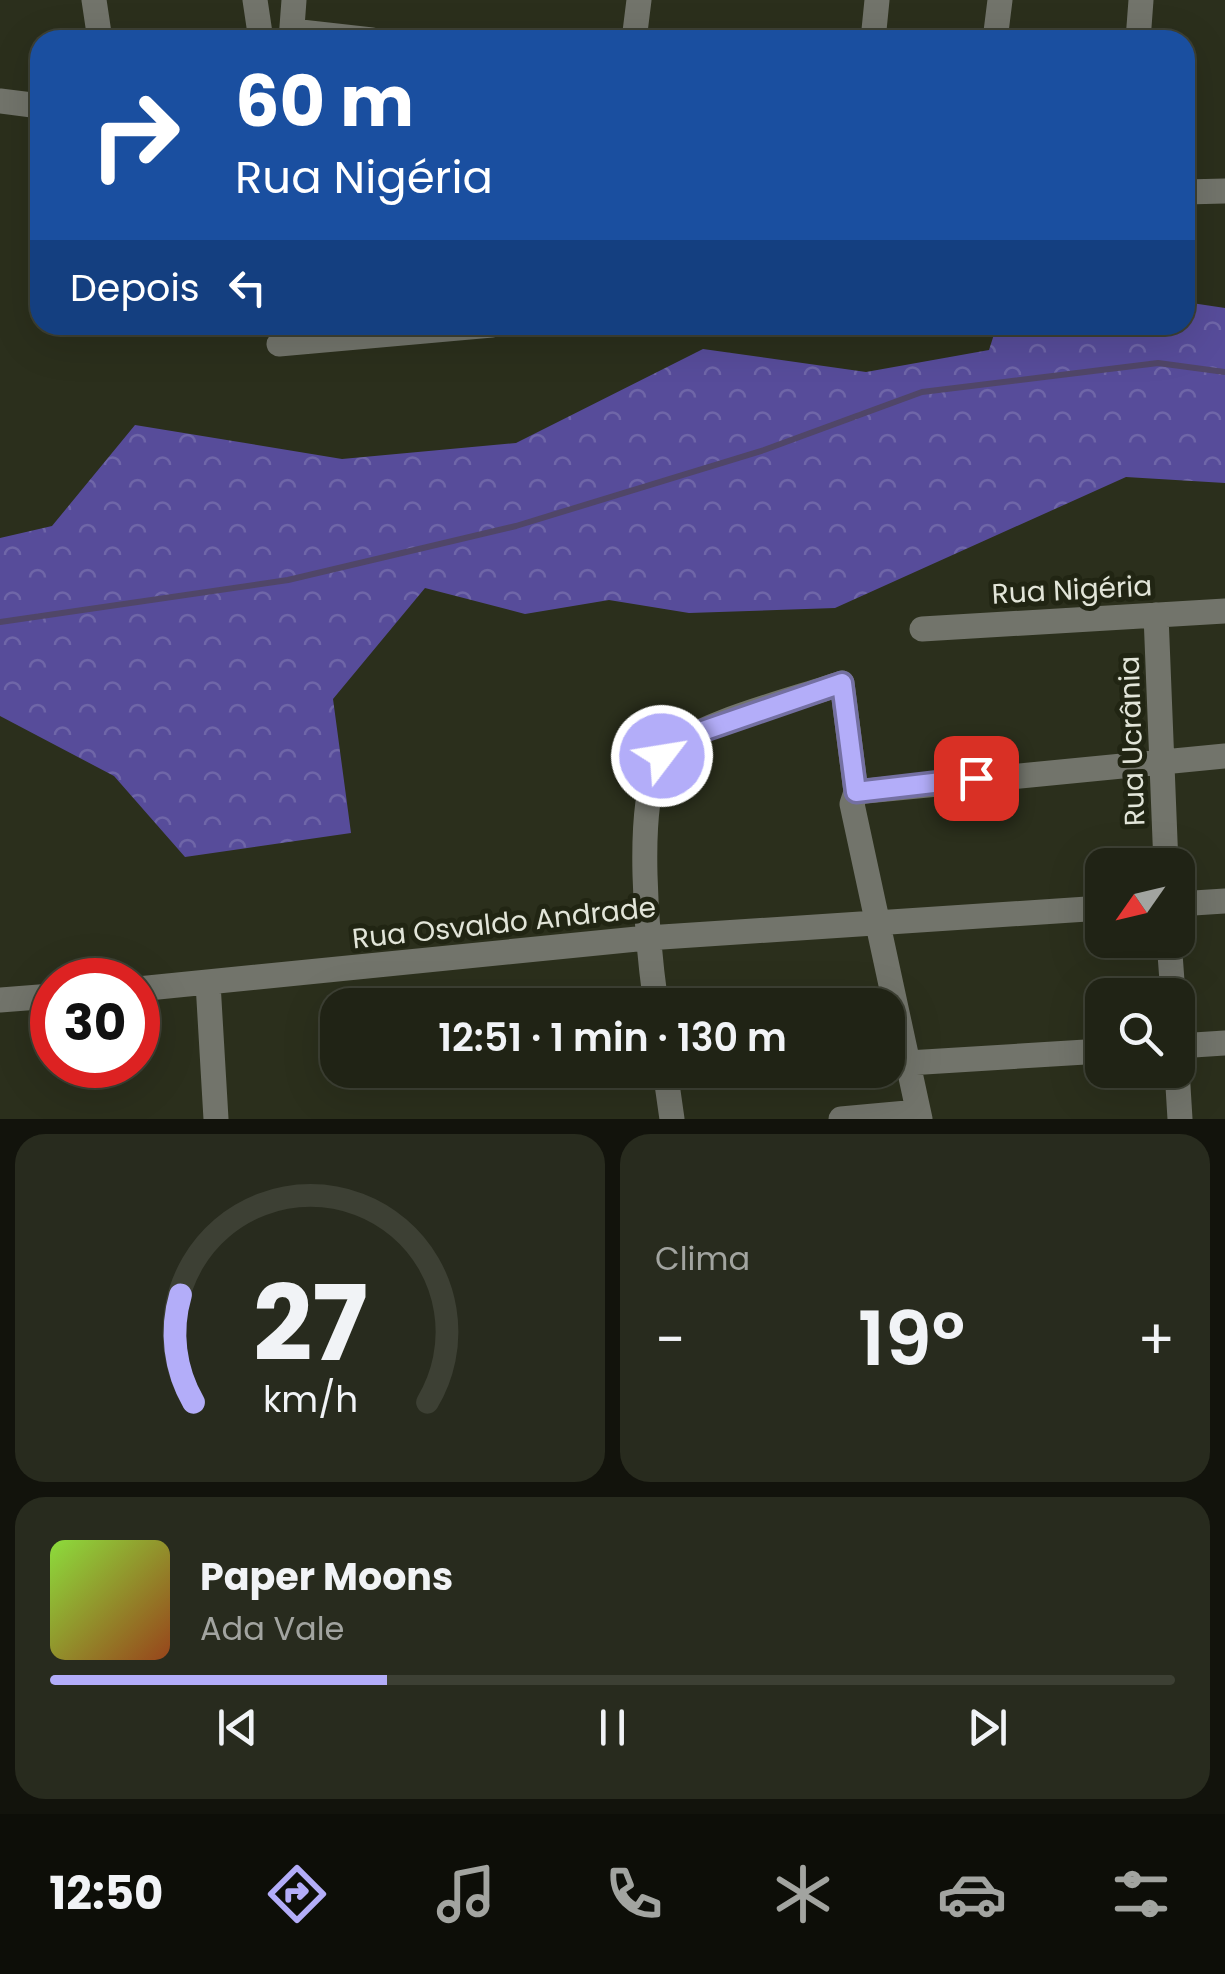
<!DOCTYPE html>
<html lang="pt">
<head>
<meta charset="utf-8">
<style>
  body { margin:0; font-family:Poppins,sans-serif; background:#282b1e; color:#f1f3f6; height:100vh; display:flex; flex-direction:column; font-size:38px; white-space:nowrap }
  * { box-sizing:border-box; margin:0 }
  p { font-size:32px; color:#a2a4a0 }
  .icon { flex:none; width:55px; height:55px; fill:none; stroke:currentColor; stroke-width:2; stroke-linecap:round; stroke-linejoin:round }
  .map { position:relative; height:1119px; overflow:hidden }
  .details { display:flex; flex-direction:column; gap:15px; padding:15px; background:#12130c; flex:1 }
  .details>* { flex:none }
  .hud { position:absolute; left:30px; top:30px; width:1165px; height:305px; border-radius:30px; box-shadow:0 10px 40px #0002,0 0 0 2px #3d4034; background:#1a4fa0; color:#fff; overflow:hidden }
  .needle { width:65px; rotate:236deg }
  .tools { position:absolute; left:1085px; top:848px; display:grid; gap:20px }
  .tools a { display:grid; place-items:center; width:110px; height:110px; border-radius:20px; background:#202315; box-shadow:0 10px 40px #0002,0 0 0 2px #3d4034; font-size:50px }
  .speed { position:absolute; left:30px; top:958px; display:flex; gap:20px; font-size:50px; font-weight:700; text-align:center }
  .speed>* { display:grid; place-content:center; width:130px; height:130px; border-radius:50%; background:#202315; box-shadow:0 10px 40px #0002,0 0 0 2px #3d4034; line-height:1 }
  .speed .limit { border:15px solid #d22; background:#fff; color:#111 }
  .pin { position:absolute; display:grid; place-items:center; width:85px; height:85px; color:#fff; margin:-42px; border-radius:20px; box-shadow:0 5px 15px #0006 }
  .me { position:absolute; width:110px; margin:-55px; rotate:59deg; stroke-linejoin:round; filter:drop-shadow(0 0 8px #0008) }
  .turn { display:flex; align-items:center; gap:35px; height:210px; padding:0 40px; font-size:45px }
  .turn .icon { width:130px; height:130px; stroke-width:2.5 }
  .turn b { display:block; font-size:70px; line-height:85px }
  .then { display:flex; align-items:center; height:95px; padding:0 40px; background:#0003; gap:20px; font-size:38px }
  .big { font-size:75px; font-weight:600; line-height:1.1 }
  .details .widget { flex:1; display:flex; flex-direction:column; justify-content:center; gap:15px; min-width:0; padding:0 35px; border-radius:30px; background:#282b1e }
  .details .dial { align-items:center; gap:0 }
  .dial svg { height:260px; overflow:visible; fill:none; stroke:#3d4034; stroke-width:7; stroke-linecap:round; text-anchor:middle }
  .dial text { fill:#f1f3f6; stroke:none }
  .song { display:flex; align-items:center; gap:30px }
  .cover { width:120px; height:120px; border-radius:15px; background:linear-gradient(135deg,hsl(90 70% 55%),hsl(20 70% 35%)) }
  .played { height:10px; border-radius:5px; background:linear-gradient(90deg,#b3adf9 30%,#3d4034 30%) }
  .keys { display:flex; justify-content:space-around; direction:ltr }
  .heat { display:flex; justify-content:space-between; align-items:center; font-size:55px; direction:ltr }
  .details .tiles { flex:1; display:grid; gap:15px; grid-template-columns:1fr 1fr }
  .widget:last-child { grid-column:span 2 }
  .trip { position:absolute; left:320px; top:988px; width:585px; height:100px; border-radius:30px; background:#202315; box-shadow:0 10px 40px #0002,0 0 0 2px #3d4034; font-weight:600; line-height:100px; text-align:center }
  .tab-bar { display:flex; height:160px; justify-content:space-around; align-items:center; background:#0d0e08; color:#a2a4a0 }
  .tab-bar .icon { width:70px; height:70px }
  .tab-bar .on { color:#b3adf9 }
  .tab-bar b { font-size:45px; color:#f1f3f6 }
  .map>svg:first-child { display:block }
  .forest { fill:url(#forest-crowns) }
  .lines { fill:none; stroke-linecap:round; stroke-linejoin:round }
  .stream { stroke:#504668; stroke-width:6 }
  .minor { stroke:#72746b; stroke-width:25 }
  .route-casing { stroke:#7470a2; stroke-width:25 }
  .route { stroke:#b3adf9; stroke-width:18 }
  .labels { text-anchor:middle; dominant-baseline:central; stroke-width:10; stroke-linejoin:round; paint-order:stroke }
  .street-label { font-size:28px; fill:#e2e5d9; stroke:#212513 }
</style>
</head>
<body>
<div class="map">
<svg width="1225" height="1119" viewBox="0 0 1225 1119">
  <defs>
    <pattern id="forest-crowns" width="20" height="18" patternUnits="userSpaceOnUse" patternTransform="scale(2.5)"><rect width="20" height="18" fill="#574c9a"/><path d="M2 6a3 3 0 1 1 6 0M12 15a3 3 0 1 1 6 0" fill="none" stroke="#6f66a8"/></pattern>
  </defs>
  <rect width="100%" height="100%" fill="#2b2f1c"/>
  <path class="forest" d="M1185 302 1225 308V483L1126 477 835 608 689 613 609 600 525 614 425 588 333 699 351 833 185 857 114 776 0 716V538L52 526 135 425 342 459 516 443 703 349 866 372 989 350 997 325H1185Z"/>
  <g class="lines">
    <path class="stream" d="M0 622 288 580 516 526 764 450 922 392 1158 363 1225 372"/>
    <path class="minor" d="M94 0 100 40
      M255 0 261 40
      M292 31 372 40
      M291 40 294 0
      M634 40 639 0
      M873 40 877 0
      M995 40 1000 0
      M1138 40 1141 0
      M0 101 40 106
      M1185 192 1225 191
      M279 344 492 325
      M1156 615 1166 865
      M922 629 1225 611
      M1178 904 1225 901
      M1169 940 1173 995
      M208 983 216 1119
      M138 989 647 938 1102 908
      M0 1000 52 996
      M656 1005C649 954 631 792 664 755 692 724 800 698 842 683L856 792
      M1178 1046 1225 1043
      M908 1063 1102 1051
      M665 1070 672 1119
      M1177 1070 1180 1119
      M841 1119 918 1112
      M920 1119 852 804 856 792 1225 756"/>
  </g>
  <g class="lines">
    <defs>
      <path id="route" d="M662 756 688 736 842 683 856 792 976 778"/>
    </defs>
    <use href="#route" class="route-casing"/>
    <use href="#route" class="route"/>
  </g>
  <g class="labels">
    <g class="street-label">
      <text transform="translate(1072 590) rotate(-3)">Rua Nigéria</text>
      <text transform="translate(1132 741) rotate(-92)">Rua Ucrânia</text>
      <text transform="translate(504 923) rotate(-6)">Rua Osvaldo Andrade</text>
    </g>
  </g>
</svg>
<div class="tools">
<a><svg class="needle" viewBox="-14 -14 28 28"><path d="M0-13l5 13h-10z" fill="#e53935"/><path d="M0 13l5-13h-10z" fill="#a2a4a0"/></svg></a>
<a><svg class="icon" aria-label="search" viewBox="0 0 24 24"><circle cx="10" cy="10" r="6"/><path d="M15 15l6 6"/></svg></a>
</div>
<div class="speed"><div class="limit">30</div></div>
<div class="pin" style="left:976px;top:778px;background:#d93025"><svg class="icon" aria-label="arrive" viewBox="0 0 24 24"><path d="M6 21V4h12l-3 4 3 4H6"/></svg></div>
<svg class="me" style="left:662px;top:756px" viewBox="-20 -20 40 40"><circle r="17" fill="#b3adf9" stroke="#fff" stroke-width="3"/><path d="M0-11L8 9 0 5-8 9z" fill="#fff"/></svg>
<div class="trip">12:51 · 1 min · 130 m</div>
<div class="hud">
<div class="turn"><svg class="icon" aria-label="right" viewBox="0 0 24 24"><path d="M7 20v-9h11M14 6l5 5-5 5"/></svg><div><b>60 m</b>Rua Nigéria</div></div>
<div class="then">Depois<svg class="icon" aria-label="left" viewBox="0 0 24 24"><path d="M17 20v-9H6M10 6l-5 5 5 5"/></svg></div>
</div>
</div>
<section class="details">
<div class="tiles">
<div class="widget dial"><svg viewBox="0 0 100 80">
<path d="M14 69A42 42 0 1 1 86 69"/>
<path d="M14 69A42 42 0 0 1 10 36" stroke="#b3adf9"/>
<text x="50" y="56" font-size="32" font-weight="700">27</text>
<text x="50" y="72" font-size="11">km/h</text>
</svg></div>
<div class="widget"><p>Clima</p>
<div class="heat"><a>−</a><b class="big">19°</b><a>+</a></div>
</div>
<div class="widget">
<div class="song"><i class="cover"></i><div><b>Paper Moons</b><p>Ada Vale</p></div></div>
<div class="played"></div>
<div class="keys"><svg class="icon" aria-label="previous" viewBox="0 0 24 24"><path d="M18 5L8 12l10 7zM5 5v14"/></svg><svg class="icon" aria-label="pause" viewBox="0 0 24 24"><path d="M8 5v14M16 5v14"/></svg><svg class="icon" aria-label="next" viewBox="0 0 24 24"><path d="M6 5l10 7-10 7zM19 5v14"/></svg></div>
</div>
</div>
</section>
<nav class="tab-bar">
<b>12:50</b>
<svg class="icon on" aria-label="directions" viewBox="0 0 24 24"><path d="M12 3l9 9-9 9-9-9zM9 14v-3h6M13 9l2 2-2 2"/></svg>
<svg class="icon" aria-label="music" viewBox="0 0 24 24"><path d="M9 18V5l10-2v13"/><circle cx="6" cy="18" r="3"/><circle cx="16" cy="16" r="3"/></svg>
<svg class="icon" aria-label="phone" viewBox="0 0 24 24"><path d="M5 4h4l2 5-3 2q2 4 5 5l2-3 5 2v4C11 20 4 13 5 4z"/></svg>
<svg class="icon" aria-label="climate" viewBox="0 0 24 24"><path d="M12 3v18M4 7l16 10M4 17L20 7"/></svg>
<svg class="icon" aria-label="car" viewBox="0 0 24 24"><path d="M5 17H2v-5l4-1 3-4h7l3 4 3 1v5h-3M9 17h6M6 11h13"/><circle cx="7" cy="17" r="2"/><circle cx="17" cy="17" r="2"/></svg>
<svg class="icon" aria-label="filters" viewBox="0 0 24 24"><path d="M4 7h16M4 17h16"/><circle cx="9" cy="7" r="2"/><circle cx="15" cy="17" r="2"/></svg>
</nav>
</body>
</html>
